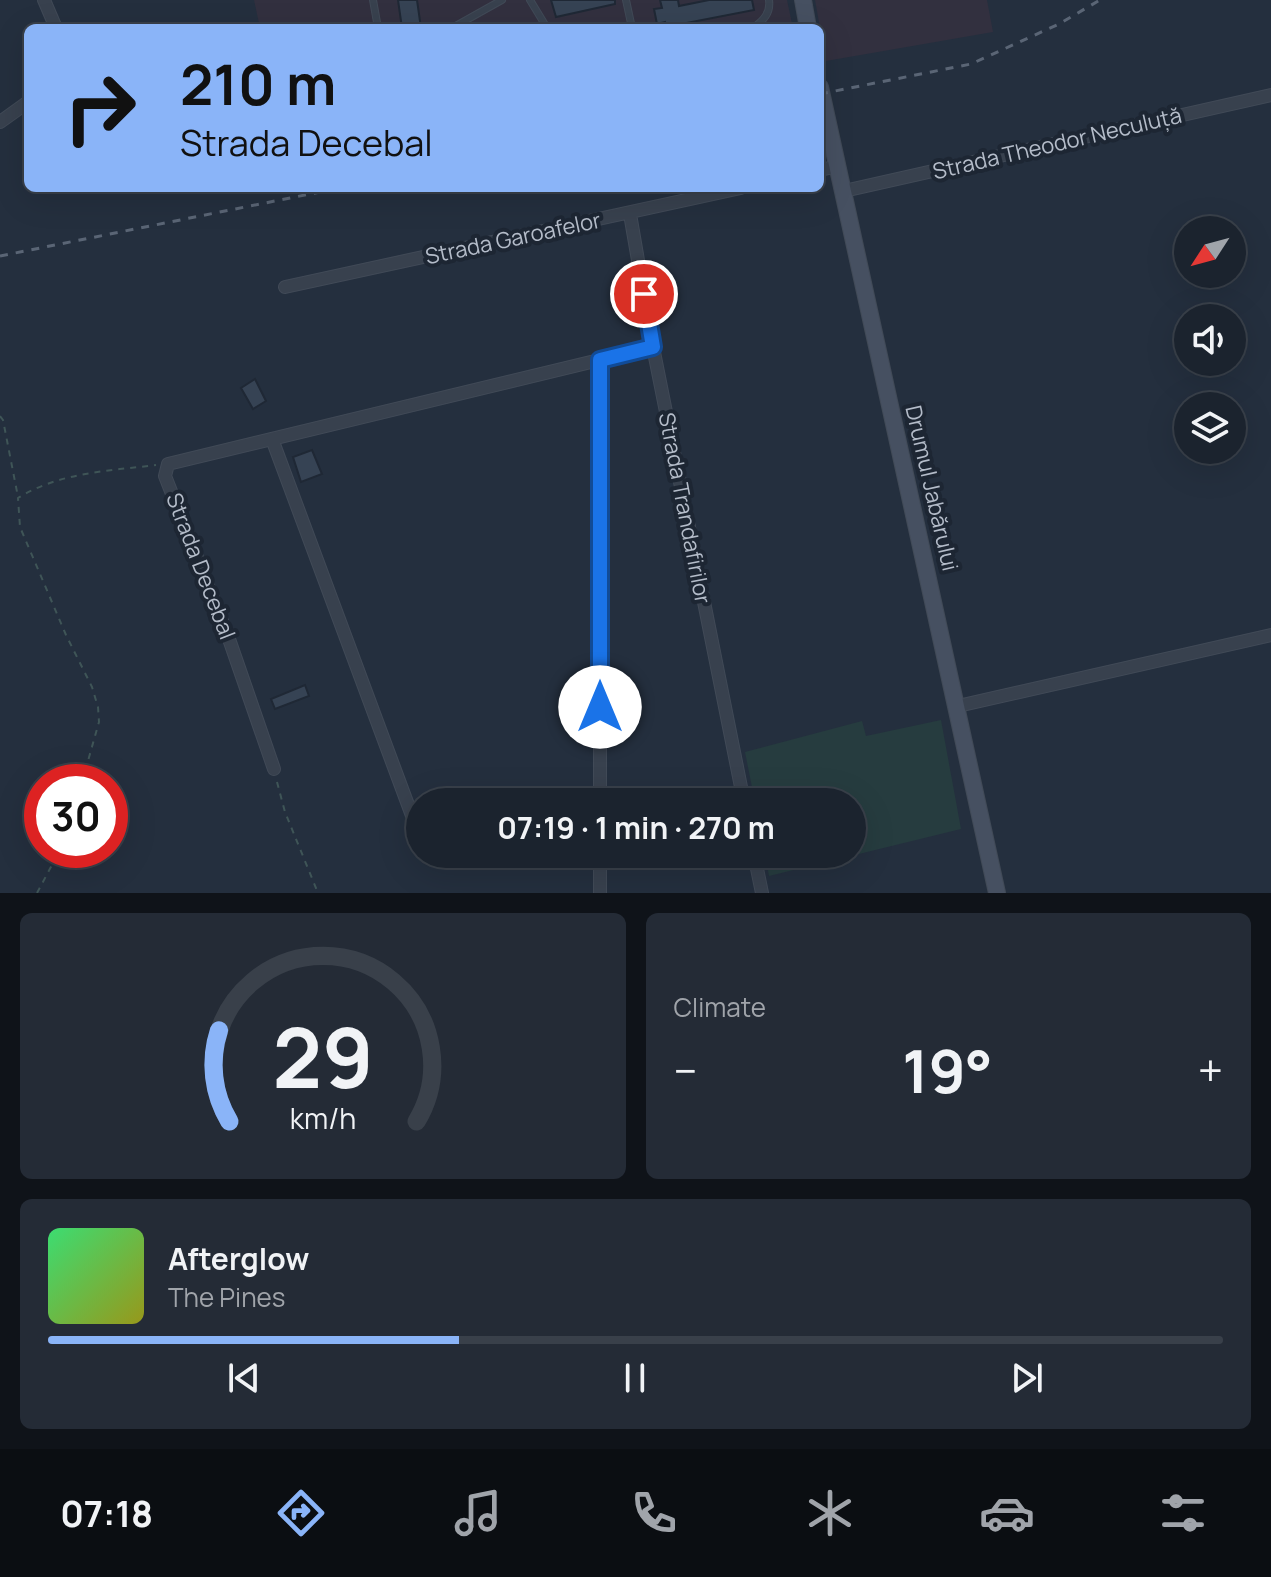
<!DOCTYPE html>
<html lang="en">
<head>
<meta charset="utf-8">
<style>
  body { margin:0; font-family:Manrope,sans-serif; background:#242b36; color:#f1f3f6; height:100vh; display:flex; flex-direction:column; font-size:30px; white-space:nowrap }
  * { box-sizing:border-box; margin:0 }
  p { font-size:26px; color:#a0a4aa }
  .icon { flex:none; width:44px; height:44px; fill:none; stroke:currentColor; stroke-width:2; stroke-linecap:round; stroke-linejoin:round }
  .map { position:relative; height:893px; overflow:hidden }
  .details { display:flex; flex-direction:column; gap:20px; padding:20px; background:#0f1319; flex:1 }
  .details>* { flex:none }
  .top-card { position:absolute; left:24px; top:24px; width:800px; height:168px; border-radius:12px; box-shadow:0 8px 32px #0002,0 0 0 2px #39404a; background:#8ab4f8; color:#111; overflow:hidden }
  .needle { width:52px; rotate:234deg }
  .controls { position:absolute; left:1174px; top:216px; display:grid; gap:16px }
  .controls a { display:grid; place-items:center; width:72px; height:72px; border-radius:50%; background:#1b232e; box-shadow:0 8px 32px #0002,0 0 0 2px #39404a; font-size:40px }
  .speed { position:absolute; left:24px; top:764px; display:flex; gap:16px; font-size:40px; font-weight:700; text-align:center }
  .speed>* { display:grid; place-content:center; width:104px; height:104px; border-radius:50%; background:#1b232e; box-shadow:0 8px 32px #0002,0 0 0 2px #39404a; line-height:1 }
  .speed .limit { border:12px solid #d22; background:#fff; color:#111 }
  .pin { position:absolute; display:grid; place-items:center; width:68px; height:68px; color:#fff; margin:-34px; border:4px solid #fff; border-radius:50%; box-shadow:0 2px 8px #0007 }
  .me { position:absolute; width:88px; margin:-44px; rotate:0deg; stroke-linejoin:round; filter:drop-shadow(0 0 6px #0008) }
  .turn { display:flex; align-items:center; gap:28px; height:168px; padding:0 24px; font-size:36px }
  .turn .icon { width:104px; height:104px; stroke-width:2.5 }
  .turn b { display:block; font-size:56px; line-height:68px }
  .big { font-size:60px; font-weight:700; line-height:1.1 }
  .details .widget { flex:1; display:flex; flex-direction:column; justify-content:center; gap:12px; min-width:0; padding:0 28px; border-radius:12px; background:#242b36 }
  .details .dial { align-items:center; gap:0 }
  .dial svg { height:208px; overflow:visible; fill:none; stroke:#39404a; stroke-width:7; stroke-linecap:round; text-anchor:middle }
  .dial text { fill:#f1f3f6; stroke:none }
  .song { display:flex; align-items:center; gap:24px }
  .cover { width:96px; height:96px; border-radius:12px; background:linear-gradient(135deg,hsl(140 70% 55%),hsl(60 70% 35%)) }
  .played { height:8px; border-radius:4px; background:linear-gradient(90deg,#8ab4f8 35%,#39404a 35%) }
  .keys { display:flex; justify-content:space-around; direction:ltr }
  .heat { display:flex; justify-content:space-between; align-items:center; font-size:44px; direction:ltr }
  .details .tiles { flex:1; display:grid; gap:20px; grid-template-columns:1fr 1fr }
  .widget:last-child { grid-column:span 2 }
  .trip { position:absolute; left:406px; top:788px; width:460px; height:80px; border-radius:40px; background:#1b232e; box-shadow:0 8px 32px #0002,0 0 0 2px #39404a; font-weight:700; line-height:80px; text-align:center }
  .tabs { display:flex; height:128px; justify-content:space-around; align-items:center; background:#0b0e12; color:#a0a4aa }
  .tabs .icon { width:56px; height:56px }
  .tabs .selected { color:#8ab4f8 }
  .tabs b { font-size:36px; color:#f1f3f6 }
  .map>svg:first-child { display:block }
  .medical { fill:#32303f }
  .green { fill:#263c3f }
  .building { fill:#364354; stroke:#1f2835; stroke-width:2 }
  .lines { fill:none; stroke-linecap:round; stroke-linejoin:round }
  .lane-casing { stroke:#414a57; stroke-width:8 }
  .street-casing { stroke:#414a57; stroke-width:14 }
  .secondary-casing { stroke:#414a57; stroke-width:18 }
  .path { stroke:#3f5557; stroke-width:2; stroke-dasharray:6 6; stroke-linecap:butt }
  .lane { stroke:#38414e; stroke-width:6 }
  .street { stroke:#38414e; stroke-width:12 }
  .secondary { stroke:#465061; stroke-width:16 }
  .rail { stroke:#5a6575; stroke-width:3; stroke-dasharray:8 8; stroke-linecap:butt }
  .route-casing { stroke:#114b97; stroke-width:20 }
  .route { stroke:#1a73e8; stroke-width:14 }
  .labels { text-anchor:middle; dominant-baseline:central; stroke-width:8; stroke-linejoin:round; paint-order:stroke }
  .street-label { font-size:22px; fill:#b4bcc9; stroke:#1d2633 }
</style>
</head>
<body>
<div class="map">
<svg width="1271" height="893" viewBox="0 0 1271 893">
  <rect width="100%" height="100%" fill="#242f3e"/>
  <path class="medical" d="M254 0H787L793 28H260Z
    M815 0H987L993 32 826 61Z"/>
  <path class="green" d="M941 720 961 829 769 876 765 854H852V802H755L745 752 862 721 866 736Z"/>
  <path class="building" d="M398 0H417L421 28H402Z
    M551 0H615V4L556 17Z
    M660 0H678L679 6 709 0H752L754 10 681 24V28H666L665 22 657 24 654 9 662 8Z
    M255 379 266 401 253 409 241 388Z
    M312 450 322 474 301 482 293 457Z
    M305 685 309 696 275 709 271 699Z"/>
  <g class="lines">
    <defs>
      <path id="lane" d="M373 0 378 28
        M530 0 547 28
        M626 0 632 28
        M452 28 502 0
        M753 28C763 21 771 13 769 0"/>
      <path id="street" d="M44 0 56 28
        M0 122 28 102
        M820 170 838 166
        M844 191 1271 95
        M630 214 653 347 744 802
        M285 287 741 188
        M272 439 414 821
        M958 706 1271 635
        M274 769 229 639 165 476 168 464 653 347
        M600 802V360
        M754 854 762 893
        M600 893V854"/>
      <path id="secondary" d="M803 0 808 28
        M820 87 997 893"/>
    </defs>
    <use href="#lane" class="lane-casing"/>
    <use href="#street" class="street-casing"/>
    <use href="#secondary" class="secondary-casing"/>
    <path class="path" d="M0 416 3 420 18 497
      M82 782 99 722 98 707 92 687 66 635 20 527 18 498C60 472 109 471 156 465
      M277 782 285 812 318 893
      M37 893 60 850"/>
    <use href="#lane" class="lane"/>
    <use href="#street" class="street"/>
    <use href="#secondary" class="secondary"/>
    <path class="rail" d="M820 94 971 64 1059 24 1100 0
      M0 256 340 188"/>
  </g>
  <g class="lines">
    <defs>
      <path id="route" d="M600 707V360L653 347 644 294"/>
    </defs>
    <use href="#route" class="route-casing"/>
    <use href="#route" class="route"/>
  </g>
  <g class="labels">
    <g class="street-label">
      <text transform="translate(1057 143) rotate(-13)">Strada Theodor Neculuță</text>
      <text transform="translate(513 238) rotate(-12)">Strada Garoafelor</text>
      <text transform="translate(932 488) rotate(77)">Drumul Jabărului</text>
      <text transform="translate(685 508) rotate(79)">Strada Trandafirilor</text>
      <text transform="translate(201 566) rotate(69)">Strada Decebal</text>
    </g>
  </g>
</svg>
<div class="controls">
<a><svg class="needle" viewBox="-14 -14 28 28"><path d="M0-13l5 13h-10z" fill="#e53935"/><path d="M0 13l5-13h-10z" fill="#a0a4aa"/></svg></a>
<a><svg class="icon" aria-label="sound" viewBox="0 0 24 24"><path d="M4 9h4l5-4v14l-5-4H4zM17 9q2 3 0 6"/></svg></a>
<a><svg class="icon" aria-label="layers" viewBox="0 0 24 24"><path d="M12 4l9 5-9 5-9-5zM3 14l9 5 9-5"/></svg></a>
</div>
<div class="speed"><div class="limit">30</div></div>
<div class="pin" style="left:644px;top:294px;background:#d93025"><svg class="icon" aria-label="arrive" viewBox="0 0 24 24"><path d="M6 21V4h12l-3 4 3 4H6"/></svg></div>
<svg class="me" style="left:600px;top:707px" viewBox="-20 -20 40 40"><circle r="19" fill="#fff"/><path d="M0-13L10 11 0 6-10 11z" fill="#1a73e8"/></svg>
<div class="trip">07:19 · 1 min · 270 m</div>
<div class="top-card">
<div class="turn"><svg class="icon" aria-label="right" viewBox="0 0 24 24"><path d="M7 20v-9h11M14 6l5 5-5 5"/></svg><div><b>210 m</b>Strada Decebal</div></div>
</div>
</div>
<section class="details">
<div class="tiles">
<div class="widget dial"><svg viewBox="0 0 100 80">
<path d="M14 69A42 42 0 1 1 86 69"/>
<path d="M14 69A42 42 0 0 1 10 34" stroke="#8ab4f8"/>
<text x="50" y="56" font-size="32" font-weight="700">29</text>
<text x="50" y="72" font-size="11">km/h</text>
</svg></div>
<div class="widget"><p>Climate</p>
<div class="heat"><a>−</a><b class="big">19°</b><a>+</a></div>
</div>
<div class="widget">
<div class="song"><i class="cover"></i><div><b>Afterglow</b><p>The Pines</p></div></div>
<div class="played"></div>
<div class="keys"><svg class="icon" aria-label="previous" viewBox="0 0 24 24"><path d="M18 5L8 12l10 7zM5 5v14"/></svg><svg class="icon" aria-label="pause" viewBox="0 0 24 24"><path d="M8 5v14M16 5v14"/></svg><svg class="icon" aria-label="next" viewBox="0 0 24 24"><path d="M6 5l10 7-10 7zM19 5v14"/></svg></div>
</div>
</div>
</section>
<nav class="tabs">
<b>07:18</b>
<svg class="icon selected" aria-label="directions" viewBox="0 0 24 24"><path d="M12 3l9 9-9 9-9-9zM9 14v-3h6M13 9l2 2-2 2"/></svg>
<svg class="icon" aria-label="music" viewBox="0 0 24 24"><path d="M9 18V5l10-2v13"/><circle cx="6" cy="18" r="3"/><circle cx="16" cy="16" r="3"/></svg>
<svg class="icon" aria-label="phone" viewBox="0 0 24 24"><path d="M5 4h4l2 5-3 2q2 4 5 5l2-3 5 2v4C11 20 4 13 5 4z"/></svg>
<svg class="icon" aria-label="climate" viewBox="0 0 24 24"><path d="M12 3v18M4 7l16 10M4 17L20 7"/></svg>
<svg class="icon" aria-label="car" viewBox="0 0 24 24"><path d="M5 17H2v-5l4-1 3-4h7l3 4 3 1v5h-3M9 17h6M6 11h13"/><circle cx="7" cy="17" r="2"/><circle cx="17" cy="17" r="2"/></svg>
<svg class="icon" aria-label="filters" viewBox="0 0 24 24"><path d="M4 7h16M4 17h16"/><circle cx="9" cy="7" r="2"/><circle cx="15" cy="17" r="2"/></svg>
</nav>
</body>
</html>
